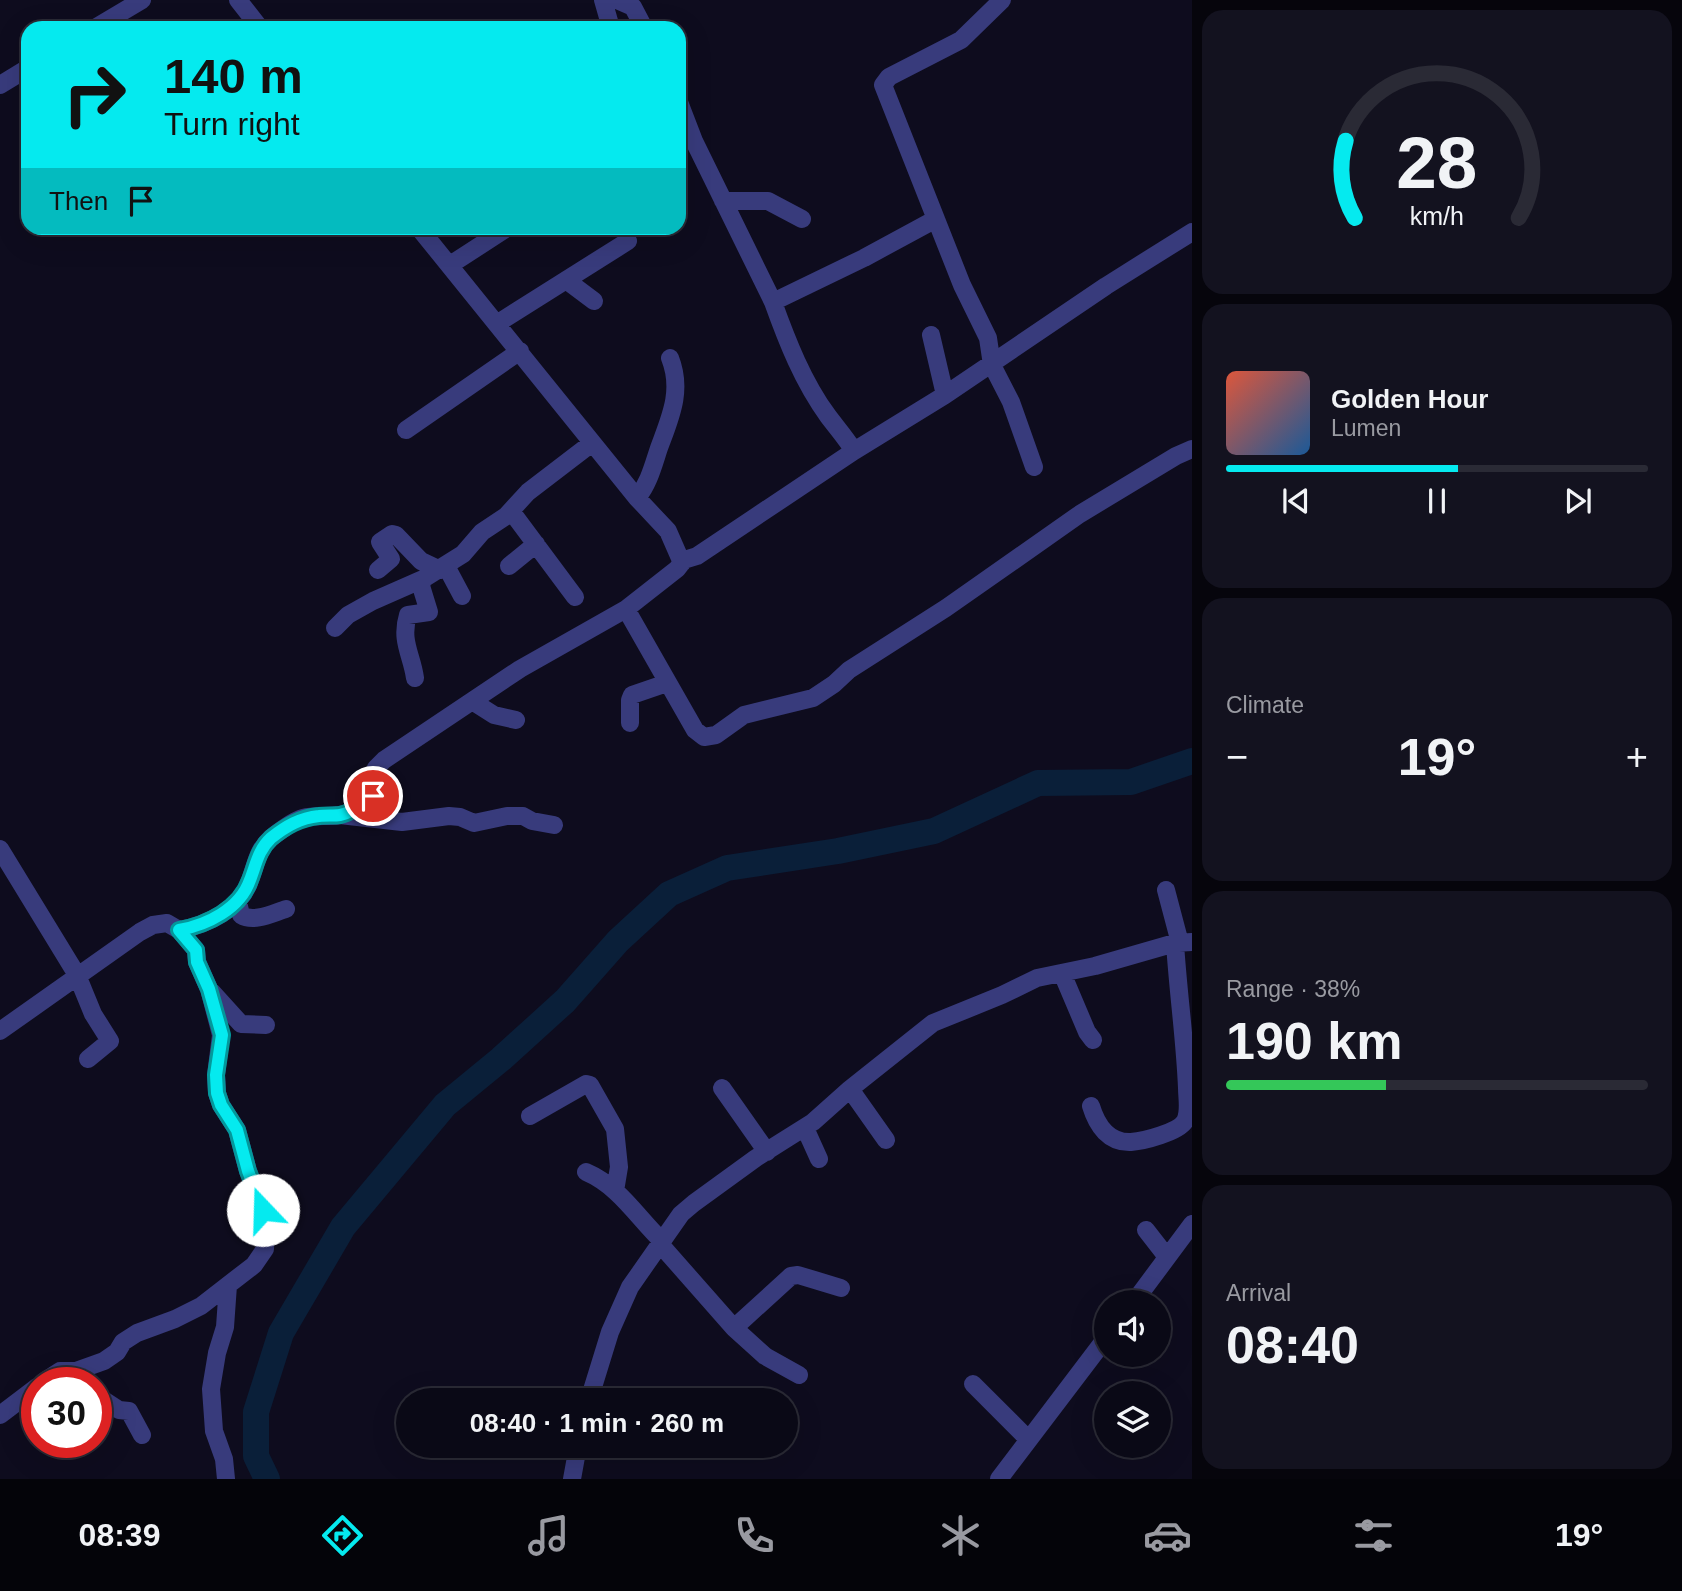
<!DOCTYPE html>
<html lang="en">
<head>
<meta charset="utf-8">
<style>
  body { margin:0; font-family:Arial,sans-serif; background:#13121f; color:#f1f3f6; height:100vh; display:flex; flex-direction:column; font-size:26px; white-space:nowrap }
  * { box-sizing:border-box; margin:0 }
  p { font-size:23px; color:#999aa1 }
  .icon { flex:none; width:38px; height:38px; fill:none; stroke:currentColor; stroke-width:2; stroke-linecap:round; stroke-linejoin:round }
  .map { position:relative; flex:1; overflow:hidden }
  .details { display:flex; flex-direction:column; gap:10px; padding:10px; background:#06050c; width:490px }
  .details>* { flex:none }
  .banner { position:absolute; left:21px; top:21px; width:665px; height:214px; border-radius:21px; box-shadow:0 7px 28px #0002,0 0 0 2px #2a2a35; background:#05eaef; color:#111; overflow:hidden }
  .buttons { position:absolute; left:1094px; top:1290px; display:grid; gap:14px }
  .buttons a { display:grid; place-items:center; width:77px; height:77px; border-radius:50%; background:#0a0916; box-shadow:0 7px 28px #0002,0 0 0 2px #2a2a35; font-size:35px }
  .speed { position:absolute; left:21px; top:1367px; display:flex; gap:14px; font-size:35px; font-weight:700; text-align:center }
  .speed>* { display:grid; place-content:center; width:91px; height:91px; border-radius:50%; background:#0a0916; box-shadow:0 7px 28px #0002,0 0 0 2px #2a2a35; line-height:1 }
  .speed .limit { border:10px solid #d22; background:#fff; color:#111 }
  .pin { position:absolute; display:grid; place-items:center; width:60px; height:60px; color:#fff; margin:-30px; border:4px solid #fff; border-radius:50%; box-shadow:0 2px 7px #0007 }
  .me { position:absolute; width:77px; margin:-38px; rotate:339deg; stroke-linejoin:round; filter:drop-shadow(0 0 5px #0008) }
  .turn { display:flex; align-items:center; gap:24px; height:147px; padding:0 28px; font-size:32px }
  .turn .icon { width:91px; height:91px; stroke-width:2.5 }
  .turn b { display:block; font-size:49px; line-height:60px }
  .then { display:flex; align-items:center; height:66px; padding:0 28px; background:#0003; gap:14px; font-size:26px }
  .big { font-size:52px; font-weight:800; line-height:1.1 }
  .details .tile { flex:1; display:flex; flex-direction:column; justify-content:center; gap:10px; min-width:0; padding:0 24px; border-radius:21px; background:#13121f }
  .details .dial { align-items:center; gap:0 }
  .dial svg { height:182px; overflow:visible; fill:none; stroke:#2a2a35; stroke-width:7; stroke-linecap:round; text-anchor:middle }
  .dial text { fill:#f1f3f6; stroke:none }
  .song { display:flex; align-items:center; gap:21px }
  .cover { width:84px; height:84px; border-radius:10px; background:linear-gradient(135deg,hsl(10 70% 55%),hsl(210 70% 35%)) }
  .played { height:7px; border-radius:4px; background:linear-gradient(90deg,#05eaef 55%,#2a2a35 55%) }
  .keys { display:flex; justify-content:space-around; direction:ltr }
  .heat { display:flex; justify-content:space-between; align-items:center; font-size:38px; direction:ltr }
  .charge { height:10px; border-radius:5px; background:linear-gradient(90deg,#34c759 38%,#2a2a35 0) }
  .trip { position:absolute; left:396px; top:1388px; width:402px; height:70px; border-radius:35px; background:#0a0916; box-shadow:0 7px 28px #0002,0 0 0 2px #2a2a35; font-weight:800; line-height:70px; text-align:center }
  .menu { display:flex; height:112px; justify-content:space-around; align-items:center; background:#040409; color:#999aa1 }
  .menu .icon { width:49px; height:49px }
  .menu .selected { color:#05eaef }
  .menu b { font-size:32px; color:#f1f3f6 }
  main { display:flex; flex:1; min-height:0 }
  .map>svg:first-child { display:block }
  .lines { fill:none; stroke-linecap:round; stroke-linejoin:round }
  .river { stroke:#0a1f39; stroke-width:26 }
  .minor { stroke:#383b7c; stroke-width:18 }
  .route-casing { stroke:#03989b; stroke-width:18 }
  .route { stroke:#05eaef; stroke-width:12 }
</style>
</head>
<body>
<main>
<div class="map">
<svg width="1192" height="1479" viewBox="0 0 1192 1479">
  <rect width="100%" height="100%" fill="#0e0c1e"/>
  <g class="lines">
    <path class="river" d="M267 1479 256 1456V1412L281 1333 343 1227 445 1105 501 1059 565 1001 618 941 669 894 727 868 838 851 934 831 1038 783 1131 782 1192 761"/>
    <path class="minor" d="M238 0 260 28
      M603 0 611 28
      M617 0 633 7 644 28
      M1002 0 961 40 889 77 883 85 962 285 988 338 992 365 1011 402 1034 467
      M95 28 142 0
      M0 85 28 68
      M679 102 694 141 773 302
      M723 201H768L802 219
      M419 228 637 498 668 531 682 563
      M450 265 507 228
      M566 280 594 301
      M498 323 628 241
      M931 335 945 395
      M406 430 520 351
      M854 451C846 438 837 428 828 416 803 382 787 341 773 302L864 258 936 219
      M637 498C649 483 653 466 659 448 670 418 683 391 670 358
      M511 511 575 597
      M446 566 462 596
      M509 566 536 544
      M378 570 391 559 380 542 392 534 396 535 421 561 440 570
      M626 609 695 730 704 737 716 735 744 715 813 698 834 684 849 670 946 608 1080 514 1176 456 1192 449
      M335 628 348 615 373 601 423 579 463 554 482 532 506 516 528 492 592 443
      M415 678C412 655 400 641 408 615L429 612 421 586 423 579
      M472 701 494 715 516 720
      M630 723V700L632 695 667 683
      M340 815 402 822 449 816 460 817 474 823 507 816H523L532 821 554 825
      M0 849 77 975 93 1014 110 1041 88 1059
      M1166 890 1180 943
      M238 902 241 915C254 923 273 913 286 909
      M179 930C207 925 241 909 250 880 256 865 257 850 271 838 280 831 292 821 303 818 315 815 328 817 340 815 355 812 370 798 379 788L376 768 384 760 520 669 626 609 677 569 684 560 697 556 854 451 945 395 1106 286 1192 232
      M1062 973 1087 1032 1093 1040
      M212 992 241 1024 266 1025
      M0 1031 140 932 153 925 167 923 179 930 196 950 197 962 209 989 221 1035 216 1075 217 1093 221 1105 237 1130 248 1171 263 1210 266 1222 265 1249 254 1265 201 1306 175 1319 137 1333 123 1342 117 1352 104 1361 76 1371H60L43 1382
      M722 1088 767 1152
      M850 1089 886 1140
      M1091 1106C1097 1126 1109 1143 1131 1142 1144 1141 1179 1132 1185 1121 1190 1112 1187 1098 1187 1088 1185 1039 1178 992 1175 943
      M530 1116 586 1084 590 1085 615 1129 619 1167 615 1191
      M805 1128 819 1159
      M586 1172C619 1186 637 1217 662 1241
      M1146 1230 1167 1257
      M660 1244 734 1328 765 1356 799 1375
      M1134 1302 1192 1224
      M734 1328 791 1276 798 1275 841 1288
      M973 1384 1028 1439
      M96 1395 119 1410 129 1411 142 1435
      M589 1400 610 1332 630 1287 681 1214 694 1203 756 1158 813 1122 850 1089 933 1023 1002 995 1037 978 1095 966 1175 943 1192 942
      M0 1415 37 1387
      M226 1479 224 1459 214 1431 211 1389 217 1353 225 1327 228 1285
      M572 1479 578 1446
      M999 1479 1106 1338"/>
  </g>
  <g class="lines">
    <defs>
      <path id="route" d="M263 1210 248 1171 237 1130 221 1105 217 1093 216 1075 222 1035 209 989 197 962 196 950 179 930C207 925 240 909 250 880 256 865 258 850 271 838 286 826 300 818 319 816 326 815 334 816 340 815 352 813 363 802 373 796"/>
    </defs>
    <use href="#route" class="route-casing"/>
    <use href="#route" class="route"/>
  </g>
</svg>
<div class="buttons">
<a><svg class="icon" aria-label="sound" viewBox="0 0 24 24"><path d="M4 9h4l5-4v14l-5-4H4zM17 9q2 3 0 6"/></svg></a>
<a><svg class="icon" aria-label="layers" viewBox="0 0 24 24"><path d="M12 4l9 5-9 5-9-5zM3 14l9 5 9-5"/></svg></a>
</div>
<div class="speed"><div class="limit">30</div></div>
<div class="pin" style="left:373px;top:796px;background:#d93025"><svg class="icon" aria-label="arrive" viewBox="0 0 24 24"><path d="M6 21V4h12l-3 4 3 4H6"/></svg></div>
<svg class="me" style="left:263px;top:1210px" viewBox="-20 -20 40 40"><circle r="19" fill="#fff"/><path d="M0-13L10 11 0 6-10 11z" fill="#05eaef"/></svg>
<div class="trip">08:40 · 1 min · 260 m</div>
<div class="banner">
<div class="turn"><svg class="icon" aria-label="right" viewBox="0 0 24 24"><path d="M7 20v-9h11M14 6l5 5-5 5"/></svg><div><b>140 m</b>Turn right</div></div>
<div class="then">Then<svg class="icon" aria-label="arrive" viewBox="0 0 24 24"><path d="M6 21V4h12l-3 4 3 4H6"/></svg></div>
</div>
</div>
<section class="details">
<div class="tile dial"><svg viewBox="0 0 100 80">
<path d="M14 69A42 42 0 1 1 86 69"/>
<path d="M14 69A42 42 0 0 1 10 35" stroke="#05eaef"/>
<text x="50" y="56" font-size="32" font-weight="700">28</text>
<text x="50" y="72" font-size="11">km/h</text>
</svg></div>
<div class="tile">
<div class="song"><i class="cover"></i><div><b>Golden Hour</b><p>Lumen</p></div></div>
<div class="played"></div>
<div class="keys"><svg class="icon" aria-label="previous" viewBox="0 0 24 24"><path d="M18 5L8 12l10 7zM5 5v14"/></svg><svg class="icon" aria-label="pause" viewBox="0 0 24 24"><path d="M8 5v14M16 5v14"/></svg><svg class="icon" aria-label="next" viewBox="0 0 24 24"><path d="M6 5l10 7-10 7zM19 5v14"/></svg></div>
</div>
<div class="tile"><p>Climate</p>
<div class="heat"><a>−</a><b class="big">19°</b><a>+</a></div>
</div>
<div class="tile"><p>Range · 38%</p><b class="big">190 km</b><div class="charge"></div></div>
<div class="tile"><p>Arrival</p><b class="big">08:40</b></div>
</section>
</main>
<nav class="menu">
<b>08:39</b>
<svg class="icon selected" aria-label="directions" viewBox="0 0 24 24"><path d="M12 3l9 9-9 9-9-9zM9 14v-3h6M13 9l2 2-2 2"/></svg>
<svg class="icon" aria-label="music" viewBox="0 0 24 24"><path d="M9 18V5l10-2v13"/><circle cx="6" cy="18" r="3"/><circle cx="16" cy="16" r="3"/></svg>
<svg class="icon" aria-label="phone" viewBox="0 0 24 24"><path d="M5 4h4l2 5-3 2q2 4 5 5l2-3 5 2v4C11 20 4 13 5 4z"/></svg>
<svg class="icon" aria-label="climate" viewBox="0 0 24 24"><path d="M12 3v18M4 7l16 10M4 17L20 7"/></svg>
<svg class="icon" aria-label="car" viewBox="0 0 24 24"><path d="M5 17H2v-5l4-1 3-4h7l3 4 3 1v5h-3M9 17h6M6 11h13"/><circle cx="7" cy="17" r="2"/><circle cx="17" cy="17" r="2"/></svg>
<svg class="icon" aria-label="filters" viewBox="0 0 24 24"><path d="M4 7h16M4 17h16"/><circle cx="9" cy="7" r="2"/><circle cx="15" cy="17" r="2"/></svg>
<b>19°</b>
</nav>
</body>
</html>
